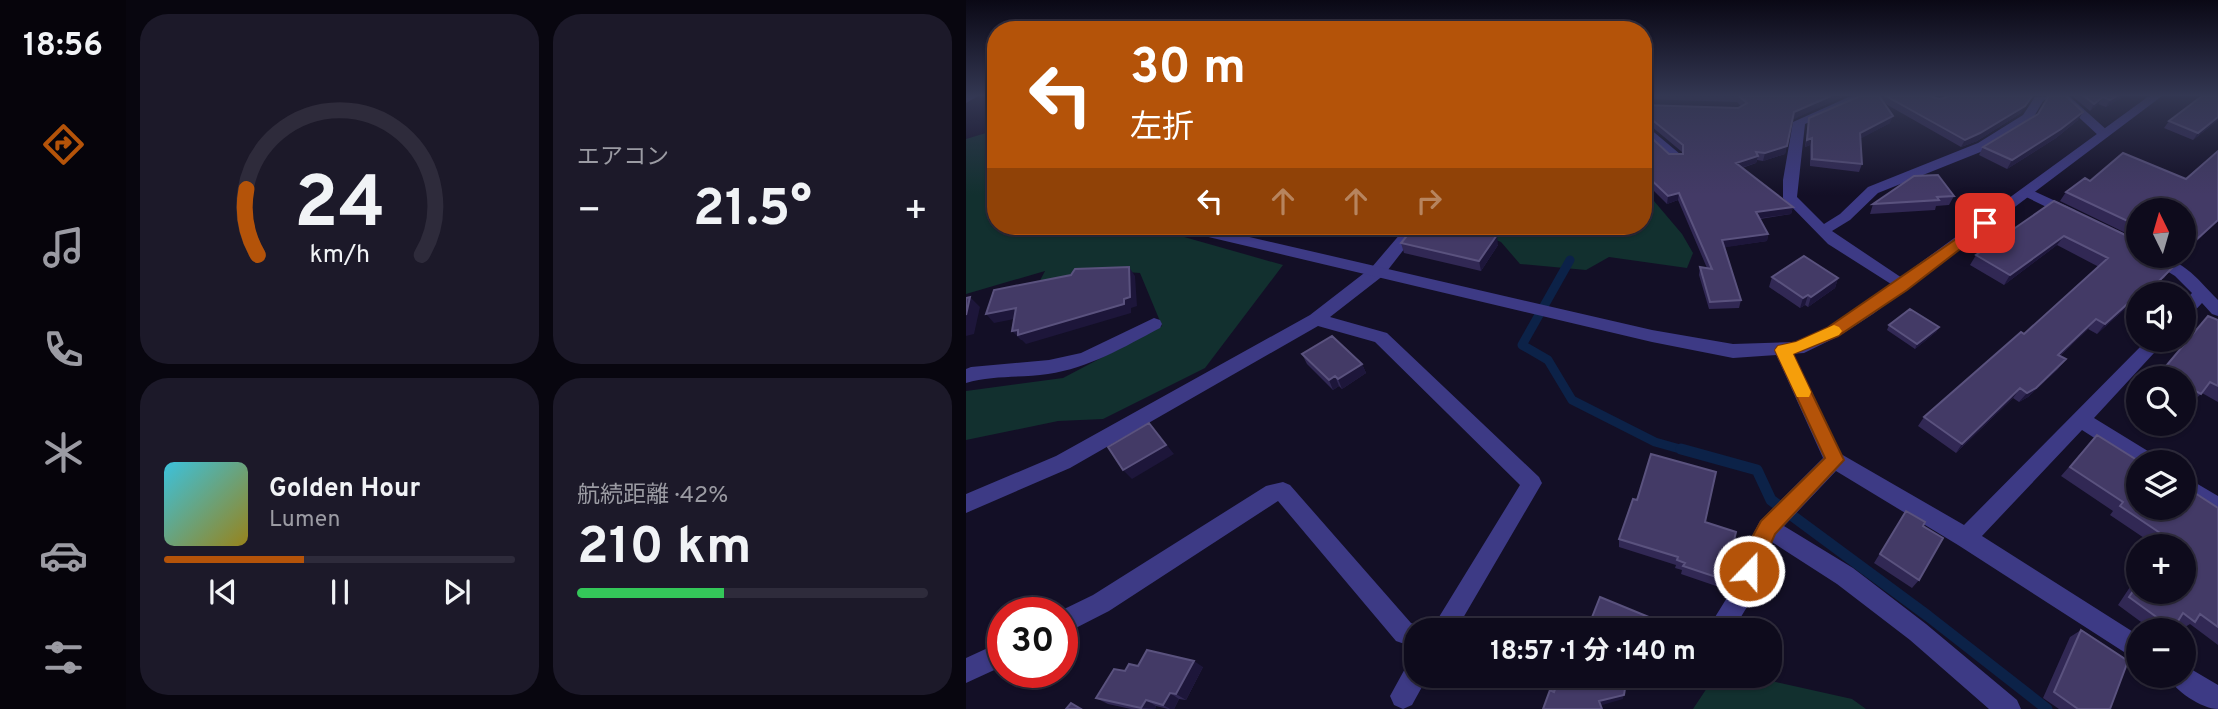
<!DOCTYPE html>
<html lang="ja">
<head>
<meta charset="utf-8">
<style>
  body { margin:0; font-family:Overpass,"Noto Sans JP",sans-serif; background:#1c1929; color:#f1f3f6; height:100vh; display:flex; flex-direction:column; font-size:26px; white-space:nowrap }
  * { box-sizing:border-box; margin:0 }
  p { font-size:23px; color:#9b9ba3 }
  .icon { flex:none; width:38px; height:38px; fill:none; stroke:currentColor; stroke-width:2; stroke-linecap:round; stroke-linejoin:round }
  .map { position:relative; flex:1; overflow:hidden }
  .details { display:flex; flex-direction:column; gap:14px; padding:14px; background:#08060f; width:840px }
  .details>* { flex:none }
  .hud { position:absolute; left:21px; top:21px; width:665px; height:214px; border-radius:28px; box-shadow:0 2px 5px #0004,0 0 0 2px #2e2b3b; background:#b45309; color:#fff; overflow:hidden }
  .needle { width:46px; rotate:355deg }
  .tools { position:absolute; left:1160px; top:198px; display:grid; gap:14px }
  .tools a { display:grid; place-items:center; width:70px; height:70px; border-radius:50%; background:#0e0b1c; box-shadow:0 2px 5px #0004,0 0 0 2px #2e2b3b; font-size:35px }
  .speed { position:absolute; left:21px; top:597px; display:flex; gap:14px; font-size:35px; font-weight:700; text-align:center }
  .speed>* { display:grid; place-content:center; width:91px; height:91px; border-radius:50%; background:#0e0b1c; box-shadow:0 2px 5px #0004,0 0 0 2px #2e2b3b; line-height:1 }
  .speed .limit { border:10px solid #d22; background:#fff; color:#111 }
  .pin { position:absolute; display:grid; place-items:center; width:60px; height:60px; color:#fff; margin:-30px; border-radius:14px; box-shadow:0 4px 10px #0006 }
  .me { position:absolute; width:77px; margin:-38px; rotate:22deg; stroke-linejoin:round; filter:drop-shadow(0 0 5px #0008) }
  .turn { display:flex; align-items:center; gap:24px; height:147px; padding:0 28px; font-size:32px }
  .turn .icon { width:91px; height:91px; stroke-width:2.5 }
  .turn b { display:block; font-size:49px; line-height:60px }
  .lanes { display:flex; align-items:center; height:66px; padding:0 28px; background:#0003; justify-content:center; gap:35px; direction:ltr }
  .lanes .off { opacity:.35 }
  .big { font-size:52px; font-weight:700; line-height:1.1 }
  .details .card { flex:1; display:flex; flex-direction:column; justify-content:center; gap:10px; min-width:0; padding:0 24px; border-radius:28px; background:#1c1929 }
  .details .dial { align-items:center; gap:0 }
  .dial svg { height:182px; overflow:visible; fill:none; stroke:#2e2b3b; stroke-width:7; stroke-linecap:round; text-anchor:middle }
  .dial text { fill:#f1f3f6; stroke:none }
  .song { display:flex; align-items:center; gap:21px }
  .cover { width:84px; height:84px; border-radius:10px; background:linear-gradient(135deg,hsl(190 70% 55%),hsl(50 70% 35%)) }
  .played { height:7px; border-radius:4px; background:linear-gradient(90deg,#b45309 40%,#2e2b3b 40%) }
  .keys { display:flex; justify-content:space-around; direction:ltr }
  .heat { display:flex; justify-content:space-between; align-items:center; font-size:38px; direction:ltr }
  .charge { height:10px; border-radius:5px; background:linear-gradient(90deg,#34c759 42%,#2e2b3b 0) }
  .details .tiles { flex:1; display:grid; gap:14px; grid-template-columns:repeat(2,1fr) }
  .trip { position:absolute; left:438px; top:618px; width:378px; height:70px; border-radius:28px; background:#0e0b1c; box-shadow:0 2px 5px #0004,0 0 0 2px #2e2b3b; font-weight:700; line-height:70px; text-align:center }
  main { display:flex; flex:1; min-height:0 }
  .tabs { display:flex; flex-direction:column; width:126px; justify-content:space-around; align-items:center; background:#06040b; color:#9b9ba3 }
  .tabs .icon { width:49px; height:49px }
  .tabs .active { color:#b45309 }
  .tabs b { font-size:32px; color:#f1f3f6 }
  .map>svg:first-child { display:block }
  .green { fill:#12302f }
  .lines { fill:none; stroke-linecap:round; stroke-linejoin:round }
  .stream-far1 { stroke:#0c2248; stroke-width:9 }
  .stream { stroke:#0c2248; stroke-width:11 }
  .minor { fill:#3d3a85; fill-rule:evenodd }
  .tertiary { fill:#3d3a85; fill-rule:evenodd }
  .wall { fill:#312854 }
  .shaded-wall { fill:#1d163a }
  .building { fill:#433a66; stroke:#5a527e; stroke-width:2 }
  .route { fill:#b45309; stroke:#753606; stroke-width:2 }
  .slow { fill:#f59e0b }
</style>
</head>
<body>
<main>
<nav class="tabs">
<b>18:56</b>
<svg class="icon active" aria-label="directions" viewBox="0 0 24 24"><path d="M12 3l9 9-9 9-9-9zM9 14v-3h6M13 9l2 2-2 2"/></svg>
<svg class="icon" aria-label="music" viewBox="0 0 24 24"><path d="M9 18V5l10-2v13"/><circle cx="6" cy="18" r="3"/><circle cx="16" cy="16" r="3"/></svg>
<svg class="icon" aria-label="phone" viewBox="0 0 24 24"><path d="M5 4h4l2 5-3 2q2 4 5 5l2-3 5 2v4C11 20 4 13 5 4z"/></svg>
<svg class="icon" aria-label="climate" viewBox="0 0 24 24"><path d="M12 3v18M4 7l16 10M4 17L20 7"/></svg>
<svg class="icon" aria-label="car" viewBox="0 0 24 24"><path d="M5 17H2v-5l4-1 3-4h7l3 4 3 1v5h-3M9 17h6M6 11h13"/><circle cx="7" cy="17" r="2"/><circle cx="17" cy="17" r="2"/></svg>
<svg class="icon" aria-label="filters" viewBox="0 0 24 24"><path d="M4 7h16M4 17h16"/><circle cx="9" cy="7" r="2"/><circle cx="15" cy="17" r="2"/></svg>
</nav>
<section class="details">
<div class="tiles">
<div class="card dial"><svg viewBox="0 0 100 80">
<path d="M14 69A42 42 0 1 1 86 69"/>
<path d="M14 69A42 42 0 0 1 9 40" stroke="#b45309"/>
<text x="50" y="56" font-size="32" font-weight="700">24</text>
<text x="50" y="72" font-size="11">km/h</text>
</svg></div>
<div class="card"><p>エアコン</p>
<div class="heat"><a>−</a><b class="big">21.5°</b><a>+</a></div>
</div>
<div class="card">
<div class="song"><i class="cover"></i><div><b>Golden Hour</b><p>Lumen</p></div></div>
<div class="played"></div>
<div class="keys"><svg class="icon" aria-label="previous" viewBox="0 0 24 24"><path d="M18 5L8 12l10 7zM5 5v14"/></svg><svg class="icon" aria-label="pause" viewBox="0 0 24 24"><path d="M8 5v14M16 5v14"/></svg><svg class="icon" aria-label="next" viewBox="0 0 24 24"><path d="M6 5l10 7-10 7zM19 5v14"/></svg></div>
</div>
<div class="card"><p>航続距離 · 42%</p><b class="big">210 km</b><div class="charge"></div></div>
</div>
</section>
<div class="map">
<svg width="1252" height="709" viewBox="0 0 1252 709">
  <rect width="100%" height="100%" fill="#130f26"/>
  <path class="green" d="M30 130V226H209L204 233 317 265 239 368 137 419 92 421 0 440V391L97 378 196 326 174 273 120 269 70 288 79 271 0 294V139Z
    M677 188 716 234 727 253 721 268 643 257 620 270 554 264 535 242 496 226H677Z
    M749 676H783L886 699 900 709H727Z"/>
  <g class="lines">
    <path class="stream-far1" d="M604 260 556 345 582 360 606 400 689 442 721 451"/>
    <path class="stream" d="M715 449 791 470 805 500 962 616 1081 709"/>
    <path class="minor" d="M0 96H12L0 103Z
      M885 96H900L839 124 831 197 858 224 874 214 902 187 1012 143 1057 115 1069 97 1085 96 1077 101 1066 120 1022 149 912 193 884 220 866 231 942 282 944 286 936 291 862 244 817 198V180L827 122Z
      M1090 96H1103L1142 131V137H1134Z
      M677 123 714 154V160H704L677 134Z
      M1061 188 1109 210 1111 213 1104 217 1099 216 1056 195 1054 192Z
      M441 226H456L418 275 364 317 421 333 573 477 576 483 490 630H465L554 485 409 342 352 326 104 468 0 513V494L90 456 344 315 406 267Z
      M1181 256C1216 256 1229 277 1252 300V316L1246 314 1236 303 1224 316 1218 318V302L1226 293 1209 276 1183 260Z
      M188 318 194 320 196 324 194 328C158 347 123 368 82 374 55 378 26 375 0 383V369L5 367 83 360 115 353Z
      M1181 340H1200L1128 418 1190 456 1193 462H1172V466L1116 430 1016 536 1172 635V661L992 545 870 471 818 526 887 568 960 624 1051 700 1055 709H1023L944 640 871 584 806 542 784 602 767 630H741L767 588 780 548 794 521 857 458 808 350 811 345H823L875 454 998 525Z
      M1218 476 1252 496V516L1218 496Z
      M317 482 324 485 445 623 458 628 459 630H450V648L430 641 312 501 143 611 96 635V612H92L127 595 300 486Z
      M37 641V666L0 683V658Z
      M450 662V676H462L446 705 437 709 428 705 424 696 441 665Z
      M1218 665 1252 685V709C1236 709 1207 690 1202 676H1218Z"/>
    <path class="tertiary" d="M1183 96H1196L907 314 873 336 838 353 767 358 686 342 217 231 210 226H236L686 330 767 344 830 342 861 328 895 306Z"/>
  </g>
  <path class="wall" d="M677 96H879L826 119 819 154 797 161 791 160 790 163 776 168 827 207 825 214 794 219 802 234 801 241 758 247 775 300 773 308 743 309 733 275 734 267 741 268 712 200 701 204 677 180V130L703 154H716V152L679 121H677V105L772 108 775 106 771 102 677 99Z
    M894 96H963L974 99 1055 113 1011 141 995 147 918 103 924 123 895 138 896 164 893 172 844 166V145L839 147 843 118Z
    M1106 96H1158L1140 107 1132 104 1124 111Z
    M1072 114 1112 120 1090 138 1041 169 1013 155 1017 147Z
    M1252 120 1227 140 1198 128 1203 121Z
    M1252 151V221L1218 253V210H1172V239L1094 201 1100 192 1124 181 1220 179Z
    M972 175 988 196 983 205 970 206 969 210 904 214 907 204Z
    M1088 201 1206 268 1198 278 1172 294V303L1165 310 1160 308 1131 334 1122 329 1094 356 1100 359 1092 369 1062 397 1053 402 1047 398 990 453 952 426 958 417 1058 334 1133 267 1091 245 1038 285 1004 265 1010 255Z
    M435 243 532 245 515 271 438 253Z
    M1197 256H1215L1211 260Z
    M806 277 872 278 869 288 842 307 839 305 834 308 803 287Z
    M1242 316 1252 320V402L1236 393 1224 404 1218 400V378H1189L1233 326Z
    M923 325 973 327 970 332 949 349 921 330Z
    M336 354 396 364 400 373 376 389 373 386 367 390 341 364Z
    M1131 435 1174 462 1252 508V645L1224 624 1216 629 1210 624 1205 630H1186L1152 605 1172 575V592L1218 546H1190L1144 515 1147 511 1095 476Z
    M940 511 957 526 953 580 946 588 908 563Z
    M739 522 759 580 756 588 715 574 716 570 709 568 710 565 653 547V539Z
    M1115 630 1144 709H1093L1077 698 1104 637Z
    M172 666 237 667 220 700 213 699 208 709H202L190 706 189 709H165L142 704 130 698 159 671Z"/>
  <path class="shaded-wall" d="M865 96H879L826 120 828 112Z
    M1066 96H1068L1055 113 1011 141 995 147 999 140Z
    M1151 96H1158L1140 107 1144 100Z
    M1137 97 1132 104 1124 111 1128 104Z
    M1117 112 1112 120 1090 138 1041 169 1046 160Z
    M927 116 924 123 892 140 894 133Z
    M1252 117V120L1227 140 1232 133Z
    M846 138 844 145 839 147 841 140Z
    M821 146 819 154 797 161 799 153Z
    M792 156 790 163 768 170 770 163Z
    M713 193 712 200 701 204 702 196Z
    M827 207 825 214 788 219 790 212Z
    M1252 220V221L1218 253 1219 250Z
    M802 234 801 241 755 248 756 240Z
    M531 235 532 245 515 271 513 261Z
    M1098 236 1091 245 1038 285 1044 275Z
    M163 267 169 276 171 306 165 308V313L60 344 56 340H55L46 331 158 299Z
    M872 278 869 288 842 307 845 297Z
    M842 295 839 305 834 308 837 298Z
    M4 297 14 307 8 334 0 336V315Z
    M1168 298 1160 308 1131 334 1139 324Z
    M50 308 58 317 28 323 20 314Z
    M1130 319 1122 329 1085 364 1092 355Z
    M973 327 970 332 949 349 951 344Z
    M1100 359 1092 369 1062 397 1053 402 1061 393Z
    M396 364 400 373 376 389 372 379Z
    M369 376 373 386 367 390 363 380Z
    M1054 388 1047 398 990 453 996 444Z
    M183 423 208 454 166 479 157 470Z
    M228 661 237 667 220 700 210 694Z
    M662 676 657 699 633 706V701Z
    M204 693 213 699 208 709H204L197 705Z
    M180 700 190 706 189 709 175 708Z"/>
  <path class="building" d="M773 96H865L828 112 821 146 799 153 790 152 792 156 770 163 827 207 790 212 802 234 756 240 775 300 744 302 734 267 746 269 713 193 702 196 677 172V130L703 154H717V145L679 114H677V105L772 108 781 103Z
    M894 96H913L927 116 894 133 896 164 846 159V138L841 140 843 118Z
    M920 96H963L974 99 984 96H1066L1059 106 1014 133 999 140Z
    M1083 96H1100L1117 112 1095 129 1046 160 1017 147 1072 114Z
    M1118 96H1151L1144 100 1137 97 1128 104Z
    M1236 96H1252V117L1232 133 1203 121Z
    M1252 151V220L1219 250H1218V210H1172V226L1100 192 1119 178 1124 181 1157 153 1220 179Z
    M972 175 988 196 971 197 973 200 907 204 948 176Z
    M1088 201 1172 241V256H1195L1206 262 1202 266 1206 268 1180 294H1172V300L1168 298 1139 324 1130 319 1092 355 1100 359 1070 388 1061 393 1054 388 996 444 958 417 1055 332 1058 334 1142 258 1098 236 1044 275 1010 255Z
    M449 226H456L489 233 493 227 531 235 513 261 435 243Z
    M838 256 872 278 845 297 842 295 837 298 806 277Z
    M163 267 164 297 158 299V304L52 335V330L46 331 50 308 20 314 28 290 105 275 109 269Z
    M4 297 0 315V298Z
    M944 309 973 327 951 344 923 325Z
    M1242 316 1252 320V386L1244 382 1235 394 1218 385V378H1205L1195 372Z
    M366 336 396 364 372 379 369 376 363 380 336 354Z
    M183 423 200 445 157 470 142 447Z
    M1131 435 1174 462H1172V508H1218V486L1252 508V627L1234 614 1229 622 1217 613 1207 629 1163 597 1172 584V592H1218V546H1199L1203 539 1154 506 1157 502 1104 467Z
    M685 454 750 472 739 522 770 532 759 580 717 566 719 563 711 560 712 557 653 539 667 499 671 500Z
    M940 511 959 522 957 526 977 538 953 580 914 554Z
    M634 597 695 622 697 630H621Z
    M1115 630 1162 661 1144 709H1112L1088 692Z
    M181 650 228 661 210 694 204 693 197 705 180 700 175 708 130 698 148 669 159 671 163 664 172 666Z
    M594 676H661L658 695 633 701 636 709H577L584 690 588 692Z
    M105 703 115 709H100Z"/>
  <linearGradient id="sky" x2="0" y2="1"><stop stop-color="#0a0815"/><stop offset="0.49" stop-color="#333752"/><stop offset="1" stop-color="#333752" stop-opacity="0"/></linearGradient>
  <rect width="1252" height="195" fill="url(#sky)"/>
  <path class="route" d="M1019 219 1024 221V226L941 290 872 336 827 354 878 460 809 534 790 578 783 581 776 578 773 571 784 541 795 521 859 458 809 350 812 346 830 342 861 328Z"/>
  <path class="slow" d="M868 325 873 327 876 331 873 335 827 354 845 392 843 397H831L809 350 812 346 830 342Z"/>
</svg>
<div class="tools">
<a><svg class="needle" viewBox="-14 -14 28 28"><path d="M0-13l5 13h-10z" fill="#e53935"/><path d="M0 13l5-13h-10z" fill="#9b9ba3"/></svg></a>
<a><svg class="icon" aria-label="sound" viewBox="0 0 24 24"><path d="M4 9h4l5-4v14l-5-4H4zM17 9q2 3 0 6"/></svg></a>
<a><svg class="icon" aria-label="search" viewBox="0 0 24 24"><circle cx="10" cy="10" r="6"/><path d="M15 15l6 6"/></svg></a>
<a><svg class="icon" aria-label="layers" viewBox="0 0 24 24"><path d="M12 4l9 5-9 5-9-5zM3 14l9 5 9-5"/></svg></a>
<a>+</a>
<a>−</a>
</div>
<div class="speed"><div class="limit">30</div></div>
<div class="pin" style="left:1019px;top:223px;background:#d93025"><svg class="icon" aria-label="arrive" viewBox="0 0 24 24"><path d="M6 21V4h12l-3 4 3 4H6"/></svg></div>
<svg class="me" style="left:783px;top:571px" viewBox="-20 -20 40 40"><circle r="17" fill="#b45309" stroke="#fff" stroke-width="3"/><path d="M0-11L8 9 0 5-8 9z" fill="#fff"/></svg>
<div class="trip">18:57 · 1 分 · 140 m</div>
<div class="hud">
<div class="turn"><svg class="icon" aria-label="left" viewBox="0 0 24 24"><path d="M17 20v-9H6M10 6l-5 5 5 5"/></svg><div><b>30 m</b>左折</div></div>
<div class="lanes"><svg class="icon" aria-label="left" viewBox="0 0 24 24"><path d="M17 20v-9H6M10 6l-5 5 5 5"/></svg><svg class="icon off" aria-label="ahead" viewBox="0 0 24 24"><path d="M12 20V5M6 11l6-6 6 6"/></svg><svg class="icon off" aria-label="ahead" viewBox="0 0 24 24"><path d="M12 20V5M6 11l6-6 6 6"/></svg><svg class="icon off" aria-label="right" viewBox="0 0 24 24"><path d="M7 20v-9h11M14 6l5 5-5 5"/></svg></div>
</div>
</div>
</main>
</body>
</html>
